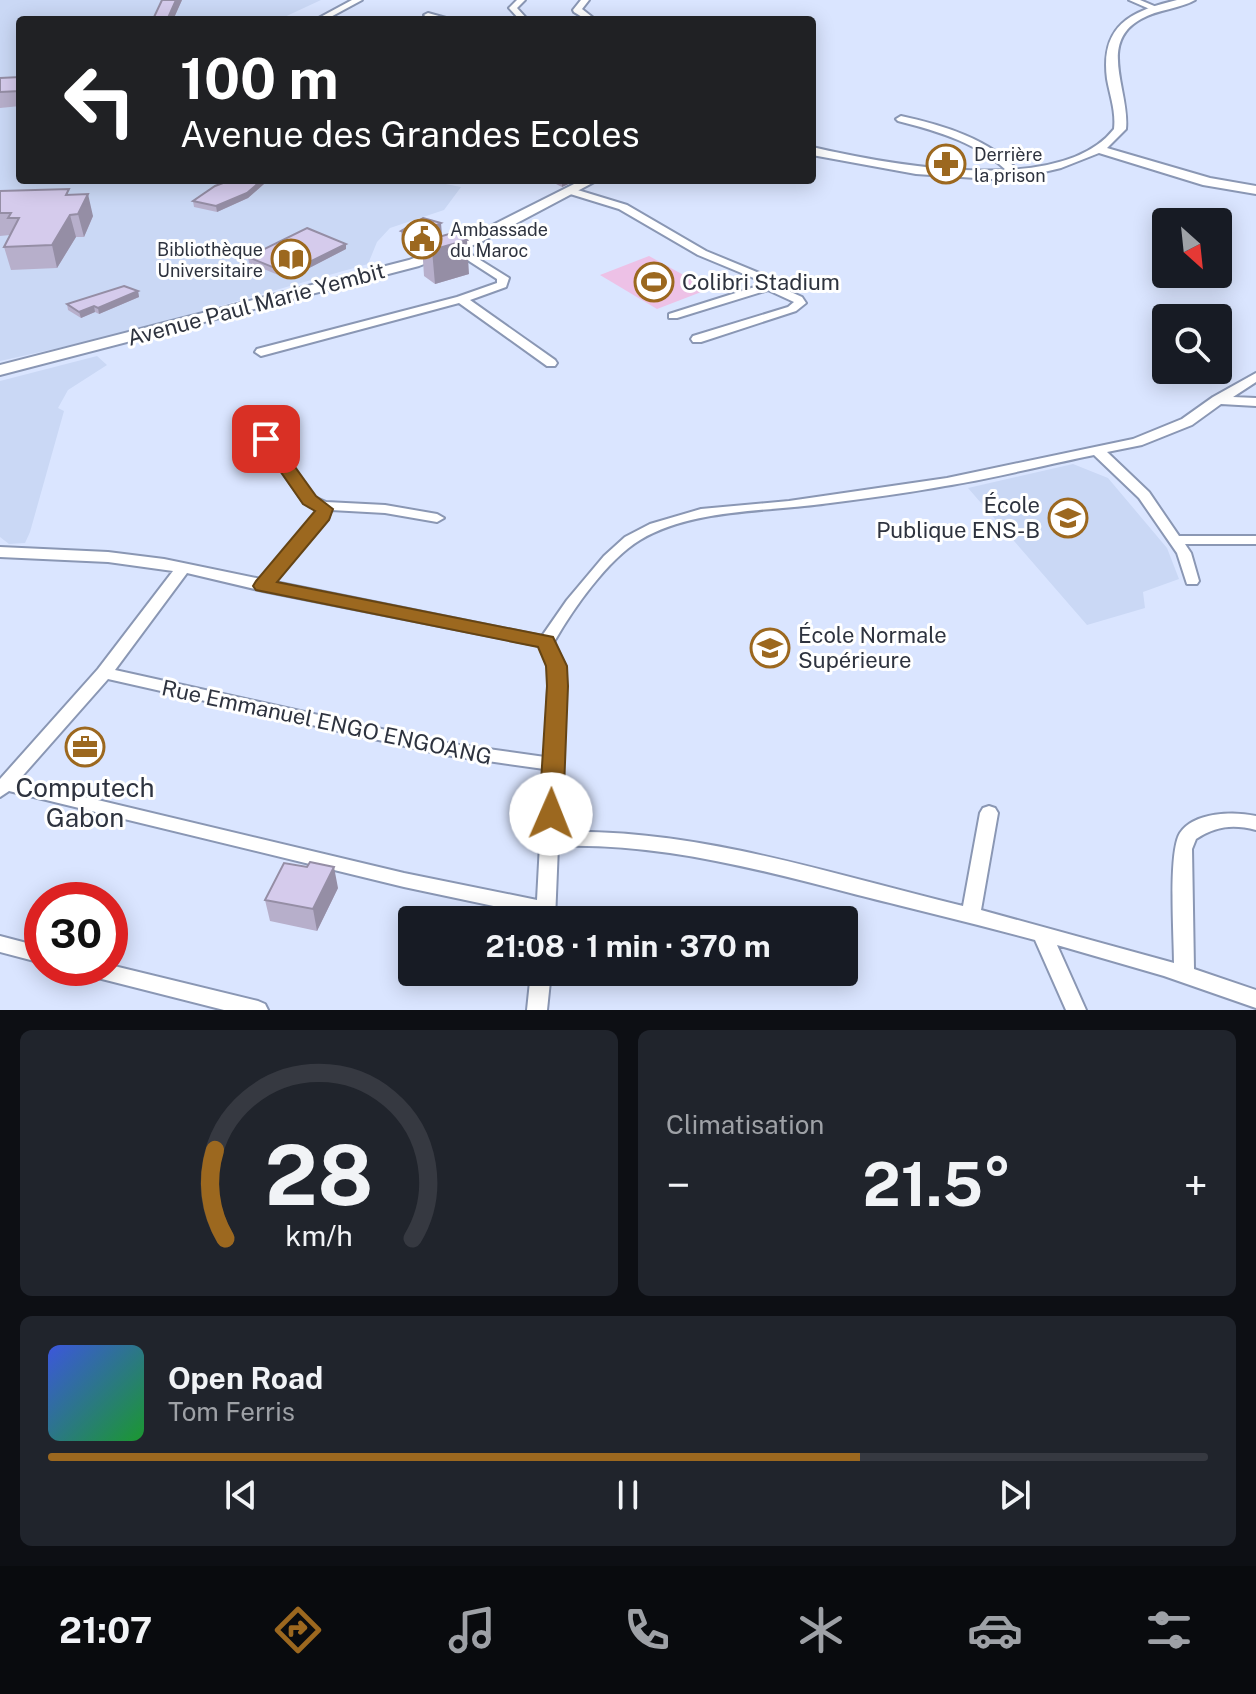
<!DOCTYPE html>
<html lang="fr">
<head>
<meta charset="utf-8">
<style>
  body { margin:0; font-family:"Public Sans",sans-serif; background:#20242c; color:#f1f3f6; height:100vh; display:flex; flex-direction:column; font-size:30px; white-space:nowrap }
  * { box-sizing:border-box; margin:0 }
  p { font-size:26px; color:#9ea1a6 }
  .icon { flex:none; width:44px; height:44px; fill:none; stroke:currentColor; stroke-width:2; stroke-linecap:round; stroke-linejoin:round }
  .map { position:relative; height:1010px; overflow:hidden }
  .sheet { display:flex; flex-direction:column; gap:20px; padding:20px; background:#0d0f14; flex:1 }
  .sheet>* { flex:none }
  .hud { position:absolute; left:16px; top:16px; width:800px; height:168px; border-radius:8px; box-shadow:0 4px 20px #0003; background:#202124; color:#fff; overflow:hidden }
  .needle { width:52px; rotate:153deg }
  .fabs { position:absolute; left:1152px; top:208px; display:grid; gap:16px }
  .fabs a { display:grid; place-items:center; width:80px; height:80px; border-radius:8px; background:#171b24; box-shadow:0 4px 20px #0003; font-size:40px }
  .speed { position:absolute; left:24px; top:882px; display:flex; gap:16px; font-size:40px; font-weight:700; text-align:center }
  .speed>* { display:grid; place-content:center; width:104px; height:104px; border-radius:50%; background:#171b24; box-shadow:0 4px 20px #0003; line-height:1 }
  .speed .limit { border:12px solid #d22; background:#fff; color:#111 }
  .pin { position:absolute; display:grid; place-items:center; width:68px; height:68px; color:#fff; margin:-34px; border-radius:16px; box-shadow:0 4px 12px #0006 }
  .me { position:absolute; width:88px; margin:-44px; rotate:1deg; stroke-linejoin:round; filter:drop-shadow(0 0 6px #0008) }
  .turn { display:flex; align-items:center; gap:28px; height:168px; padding:0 32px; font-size:36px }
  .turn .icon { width:104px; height:104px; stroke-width:2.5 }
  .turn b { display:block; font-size:56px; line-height:68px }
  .big { font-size:60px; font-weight:700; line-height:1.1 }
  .sheet .tile { flex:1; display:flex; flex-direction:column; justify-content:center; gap:12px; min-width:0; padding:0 28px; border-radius:12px; background:#20242c }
  .sheet .dial { align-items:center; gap:0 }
  .dial svg { height:208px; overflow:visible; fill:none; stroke:#363941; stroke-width:7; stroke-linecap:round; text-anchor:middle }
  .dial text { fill:#f1f3f6; stroke:none }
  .song { display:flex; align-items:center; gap:24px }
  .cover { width:96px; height:96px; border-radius:12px; background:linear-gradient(135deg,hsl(230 70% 55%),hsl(130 70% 35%)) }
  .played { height:8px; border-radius:4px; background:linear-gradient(90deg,#9c681f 70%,#363941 70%) }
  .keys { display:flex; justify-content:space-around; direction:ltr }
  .heat { display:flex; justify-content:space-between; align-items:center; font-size:44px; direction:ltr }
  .sheet .tiles { flex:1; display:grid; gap:20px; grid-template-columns:1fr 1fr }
  .tile:last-child { grid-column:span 2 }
  .trip { position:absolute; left:398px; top:906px; width:460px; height:80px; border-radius:8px; background:#171b24; box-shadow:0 4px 20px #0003; font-weight:700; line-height:80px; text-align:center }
  .tab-bar { display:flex; height:128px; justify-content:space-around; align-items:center; background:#090b0e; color:#9ea1a6 }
  .tab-bar .icon { width:56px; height:56px }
  .tab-bar .current { color:#9c681f }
  .tab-bar b { font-size:36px; color:#f1f3f6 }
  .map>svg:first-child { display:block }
  .built { fill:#cad8f5 }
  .green { fill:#edc1e6 }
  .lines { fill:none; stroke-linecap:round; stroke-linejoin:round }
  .minor-casing { stroke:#8a97b4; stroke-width:4 }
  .major-casing { stroke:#8a97b4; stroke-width:4 }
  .minor { fill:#fff; fill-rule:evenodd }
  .major { fill:#fff; fill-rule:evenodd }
  .wall { fill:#b7afcb }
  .shaded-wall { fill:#958ea5 }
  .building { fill:#d5cbec; stroke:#958ea5; stroke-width:2 }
  .route { fill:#9c681f; stroke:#654414; stroke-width:2 }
  .labels { text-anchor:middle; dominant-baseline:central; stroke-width:6; stroke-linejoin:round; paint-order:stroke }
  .far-poi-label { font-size:18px; fill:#2e333f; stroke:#fff; text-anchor:start }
  .poi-label { font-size:22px; fill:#2e333f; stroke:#fff; text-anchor:start }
  .street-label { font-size:22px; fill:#2e333f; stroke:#fff }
  .near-poi-label { font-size:26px; fill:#2e333f; stroke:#fff }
</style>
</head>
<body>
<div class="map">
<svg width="1256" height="1010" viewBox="0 0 1256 1010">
  <rect width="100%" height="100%" fill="#dae5ff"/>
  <path class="built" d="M0 0H321L278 20H20V180H425L461 187 444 210 390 228 377 242 368 264 117 335 0 361Z
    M97 356 107 365 68 390 58 408 64 411 30 532 25 543 9 544 0 537V381Z
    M1073 464 1108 478 1167 548 1179 579 1143 592 1145 608 1087 625 968 488Z"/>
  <path class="green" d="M649 256 709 289 657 309 600 275Z"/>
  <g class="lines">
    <defs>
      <path id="minor" d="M352 0H362L325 20H315Z
        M517 0H525L517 8 528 20H520L509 8Z
        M581 0H589L582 9 596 20H587L574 12 573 10Z
        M1129 0H1140L1159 8 1152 10Z
        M428 13 446 18 447 20C439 20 430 20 424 15Z
        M901 116C942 125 991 139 1019 172L1010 174C981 144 938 131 898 121L896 119Z
        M571 188 627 205 706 251 764 275 773 284 802 297 806 303 796 311 701 342H693L691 339 693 336 788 307 794 302 768 290 677 318H669V314L761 285 756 279 698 255 619 209 567 193 566 191Z
        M456 245 509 278 506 287 470 300 555 360 557 363 555 366H547L459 303 261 356 255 352 257 349 457 297 497 283V279L452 250 451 248Z
        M1256 373V382L1233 397 1256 398V406L1221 404 1192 425 1142 445 1107 452 1149 492 1179 536H1256V544H1185L1191 553 1199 581 1197 584H1187L1177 553 1139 498 1094 455C1045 465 995 478 945 486 907 493 869 498 830 503 769 512 694 508 640 540 607 560 573 609 554 642L565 666 558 832C697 828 830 874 963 906L980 813 983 808 989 806 995 808 998 813 981 910 1174 963C1174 936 1168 852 1180 833 1194 812 1234 811 1256 816V830C1233 824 1216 826 1196 839L1192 849 1194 969 1256 990V1008L1164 976 1057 945 1086 1010H1066L1035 940C976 924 917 910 858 895 758 869 661 843 558 846L555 920H535L536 915 404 887 9 791 0 797V779L98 669 173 571 108 562 0 557V547L108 552 164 559 261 579 316 515 317 508 304 503 259 439 261 436H271L314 497 326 502 385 505 437 514 444 518 437 522 385 513 331 510 328 519 275 582 542 636 567 600 604 556 625 537 650 524 701 509 789 501 947 478 1133 439 1182 419 1213 397ZM187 573 263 591 540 646 549 666 545 757 445 743 115 670ZM108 679 445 755 544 769 537 900 404 873 18 781Z
        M0 936 42 947V963L0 952Z
        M110 965 258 1001 265 1004 268 1010H224L90 976 83 974 80 968H110Z
        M531 972H551L547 1010H527Z"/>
      <path id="major" d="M1177 0H1195C1180 9 1158 9 1141 19 1097 43 1130 91 1126 129L1107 148 1210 178 1256 186V194L1203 185 1099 153 1061 168 1027 176 991 179 916 174 812 155V147C886 164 1060 198 1114 129 1116 111 1110 96 1107 79 1100 25 1131 11 1177 0Z
        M582 180H598L481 242 419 266 0 375V365L409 260 471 236Z"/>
    </defs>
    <use href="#minor" class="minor-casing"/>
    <use href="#major" class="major-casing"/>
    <use href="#minor" class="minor"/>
    <use href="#major" class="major"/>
  </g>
  <path class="wall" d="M162 0H182L173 20H154V17Z
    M20 77V106L0 108V78Z
    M231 180H264V184L248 198 217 212 194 207 193 201Z
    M548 180H577L562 187Z
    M0 191 70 195 93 216 84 237H76L57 268 11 270 4 247 10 235 0 236Z
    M401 231 442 235 436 238 469 274 435 284 424 276 422 245 416 247 402 243Z
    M346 249 288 279 249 263 248 257Z
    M138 291 139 297 99 314 95 312 81 318 68 310 67 304Z
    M338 888 317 931 270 921 265 900Z"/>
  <path class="shaded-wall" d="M176 0H182L173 20H169L168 18Z
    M816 75 815 90 812 97V84Z
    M262 180H264V184L248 198 217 212 216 206Z
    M562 180H577L562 187Z
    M88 194 93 216 84 237 78 214Z
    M70 215 76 237 57 268 52 245Z
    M441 223 442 235 423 244 421 242 422 245 416 247 415 236Z
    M467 240 469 274 435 284 432 250Z
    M346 244V249L288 279 287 273Z
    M138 291 139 297 99 314 98 308Z
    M94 306 95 312 81 318 79 312Z
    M334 867 338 888 317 931 313 909Z"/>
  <path class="building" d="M162 0H176L168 18 154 17Z
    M20 77V91L0 92V78Z
    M231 180H262L247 193 216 206 193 201 215 186Z
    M69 189 66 195 88 194 78 214 70 215 52 245 4 247 19 218H8L11 213H0V191Z
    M423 218 441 223 415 236 401 231Z
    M307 228 346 244 287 273 248 257Z
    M456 232 467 240 432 250 421 242Z
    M124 286 138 291 98 308 94 306 79 312 67 304Z
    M310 862 334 867 313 909 265 900 284 863 307 867Z"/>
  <path class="route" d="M266 434 272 435 316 496 333 509 329 520 277 582 553 637 567 666 568 686 563 814 559 820 551 823 543 820 539 814 547 686 546 666 538 647 256 590 253 586 256 581 315 511 303 504 258 439Z"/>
  <defs>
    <symbol id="pharmacy-ring" viewBox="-11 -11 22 22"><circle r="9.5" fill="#fff" stroke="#9c681f" stroke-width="1.5"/><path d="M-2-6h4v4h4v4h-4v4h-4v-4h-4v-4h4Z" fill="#9c681f"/></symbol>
    <symbol id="civic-ring" viewBox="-11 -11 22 22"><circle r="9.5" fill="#fff" stroke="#9c681f" stroke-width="1.5"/><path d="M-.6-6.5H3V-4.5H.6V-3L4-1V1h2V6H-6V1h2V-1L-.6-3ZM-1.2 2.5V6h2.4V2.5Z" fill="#9c681f"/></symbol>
    <symbol id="library-ring" viewBox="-11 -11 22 22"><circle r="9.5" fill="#fff" stroke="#9c681f" stroke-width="1.5"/><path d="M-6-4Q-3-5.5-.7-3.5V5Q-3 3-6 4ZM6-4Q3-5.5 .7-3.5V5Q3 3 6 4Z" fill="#9c681f"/></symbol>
    <symbol id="stadium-ring" viewBox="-11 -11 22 22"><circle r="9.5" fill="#fff" stroke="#9c681f" stroke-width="1.5"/><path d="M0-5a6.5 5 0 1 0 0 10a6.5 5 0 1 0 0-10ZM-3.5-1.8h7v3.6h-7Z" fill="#9c681f"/></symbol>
    <symbol id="school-ring" viewBox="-11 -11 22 22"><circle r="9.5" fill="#fff" stroke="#9c681f" stroke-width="1.5"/><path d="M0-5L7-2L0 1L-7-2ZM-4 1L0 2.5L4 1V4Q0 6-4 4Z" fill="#9c681f"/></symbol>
    <symbol id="university-ring" viewBox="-11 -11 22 22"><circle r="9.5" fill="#fff" stroke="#9c681f" stroke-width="1.5"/><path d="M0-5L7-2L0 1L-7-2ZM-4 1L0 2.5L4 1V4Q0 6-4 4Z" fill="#9c681f"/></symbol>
    <symbol id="office-ring" viewBox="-11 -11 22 22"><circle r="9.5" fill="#fff" stroke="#9c681f" stroke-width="1.5"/><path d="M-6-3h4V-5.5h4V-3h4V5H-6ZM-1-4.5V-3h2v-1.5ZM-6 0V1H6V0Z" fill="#9c681f"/></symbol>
  </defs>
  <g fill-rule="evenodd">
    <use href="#pharmacy-ring" x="924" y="142" width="44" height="44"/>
    <use href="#civic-ring" x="400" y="217" width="44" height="44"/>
    <use href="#library-ring" x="269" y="237" width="44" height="44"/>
    <use href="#stadium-ring" x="632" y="260" width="44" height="44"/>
    <use href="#school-ring" x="1046" y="496" width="44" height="44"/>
    <use href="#university-ring" x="748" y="626" width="44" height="44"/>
    <use href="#office-ring" x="63" y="725" width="44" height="44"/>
  </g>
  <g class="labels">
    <g class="far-poi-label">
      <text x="974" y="154">Derrière<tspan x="974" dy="21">la prison</tspan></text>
      <text x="450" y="229">Ambassade<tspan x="450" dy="21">du Maroc</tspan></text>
      <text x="263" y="249" text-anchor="end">Bibliothèque<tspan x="263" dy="21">Universitaire</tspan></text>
    </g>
    <g class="poi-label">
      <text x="682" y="282">Colibri Stadium</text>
      <text x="1040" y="505" text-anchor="end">École<tspan x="1040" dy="25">Publique ENS-B</tspan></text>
      <text x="798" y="635">École Normale<tspan x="798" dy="25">Supérieure</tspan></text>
    </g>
    <g class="street-label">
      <text transform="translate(256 304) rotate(-15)">Avenue Paul Marie Yembit</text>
      <text transform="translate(327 722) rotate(12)">Rue Emmanuel ENGO ENGOANG</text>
    </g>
    <g class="near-poi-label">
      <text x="85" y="787">Computech<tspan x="85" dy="30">Gabon</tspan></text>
    </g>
  </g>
</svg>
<div class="fabs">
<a><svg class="needle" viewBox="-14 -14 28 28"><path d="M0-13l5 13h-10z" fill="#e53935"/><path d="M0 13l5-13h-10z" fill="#9ea1a6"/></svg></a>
<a><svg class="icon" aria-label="search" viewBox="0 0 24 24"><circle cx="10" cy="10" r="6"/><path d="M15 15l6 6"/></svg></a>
</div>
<div class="speed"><div class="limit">30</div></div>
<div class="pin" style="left:266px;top:439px;background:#d93025"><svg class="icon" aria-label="arrive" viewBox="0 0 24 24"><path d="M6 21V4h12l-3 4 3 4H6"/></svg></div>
<svg class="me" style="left:551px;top:814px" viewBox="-20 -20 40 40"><circle r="19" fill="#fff"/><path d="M0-13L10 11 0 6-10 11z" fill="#9c681f"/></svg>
<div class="trip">21:08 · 1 min · 370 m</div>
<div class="hud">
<div class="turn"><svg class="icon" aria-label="left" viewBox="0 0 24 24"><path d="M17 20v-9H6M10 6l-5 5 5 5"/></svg><div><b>100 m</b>Avenue des Grandes Ecoles</div></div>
</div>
</div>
<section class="sheet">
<div class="tiles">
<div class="tile dial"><svg viewBox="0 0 100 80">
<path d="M14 69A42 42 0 1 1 86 69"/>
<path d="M14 69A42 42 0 0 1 10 35" stroke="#9c681f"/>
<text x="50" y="56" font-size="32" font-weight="700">28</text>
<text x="50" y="72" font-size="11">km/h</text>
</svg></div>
<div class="tile"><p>Climatisation</p>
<div class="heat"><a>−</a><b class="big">21.5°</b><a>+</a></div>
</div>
<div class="tile">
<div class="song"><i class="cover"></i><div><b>Open Road</b><p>Tom Ferris</p></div></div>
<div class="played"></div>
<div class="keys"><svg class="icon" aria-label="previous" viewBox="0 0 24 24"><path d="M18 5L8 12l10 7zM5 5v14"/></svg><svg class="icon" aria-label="pause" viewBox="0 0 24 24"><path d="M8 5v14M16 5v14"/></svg><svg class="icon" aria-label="next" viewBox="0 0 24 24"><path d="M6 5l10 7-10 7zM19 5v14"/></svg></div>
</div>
</div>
</section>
<nav class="tab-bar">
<b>21:07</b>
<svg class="icon current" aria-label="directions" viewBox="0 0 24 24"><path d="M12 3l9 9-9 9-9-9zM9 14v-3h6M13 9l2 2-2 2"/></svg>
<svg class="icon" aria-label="music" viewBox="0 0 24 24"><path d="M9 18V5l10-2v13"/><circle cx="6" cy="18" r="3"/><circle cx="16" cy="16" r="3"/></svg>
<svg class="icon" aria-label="phone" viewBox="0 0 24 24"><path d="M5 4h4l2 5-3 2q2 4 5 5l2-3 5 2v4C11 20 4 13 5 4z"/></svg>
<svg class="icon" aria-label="climate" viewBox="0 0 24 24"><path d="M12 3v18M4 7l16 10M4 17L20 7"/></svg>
<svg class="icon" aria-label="car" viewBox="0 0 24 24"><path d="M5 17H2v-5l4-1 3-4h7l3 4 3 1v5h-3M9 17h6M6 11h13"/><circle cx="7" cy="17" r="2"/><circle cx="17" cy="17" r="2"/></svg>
<svg class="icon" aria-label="filters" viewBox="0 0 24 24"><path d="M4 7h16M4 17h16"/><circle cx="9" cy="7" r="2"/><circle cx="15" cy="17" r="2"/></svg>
</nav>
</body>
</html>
